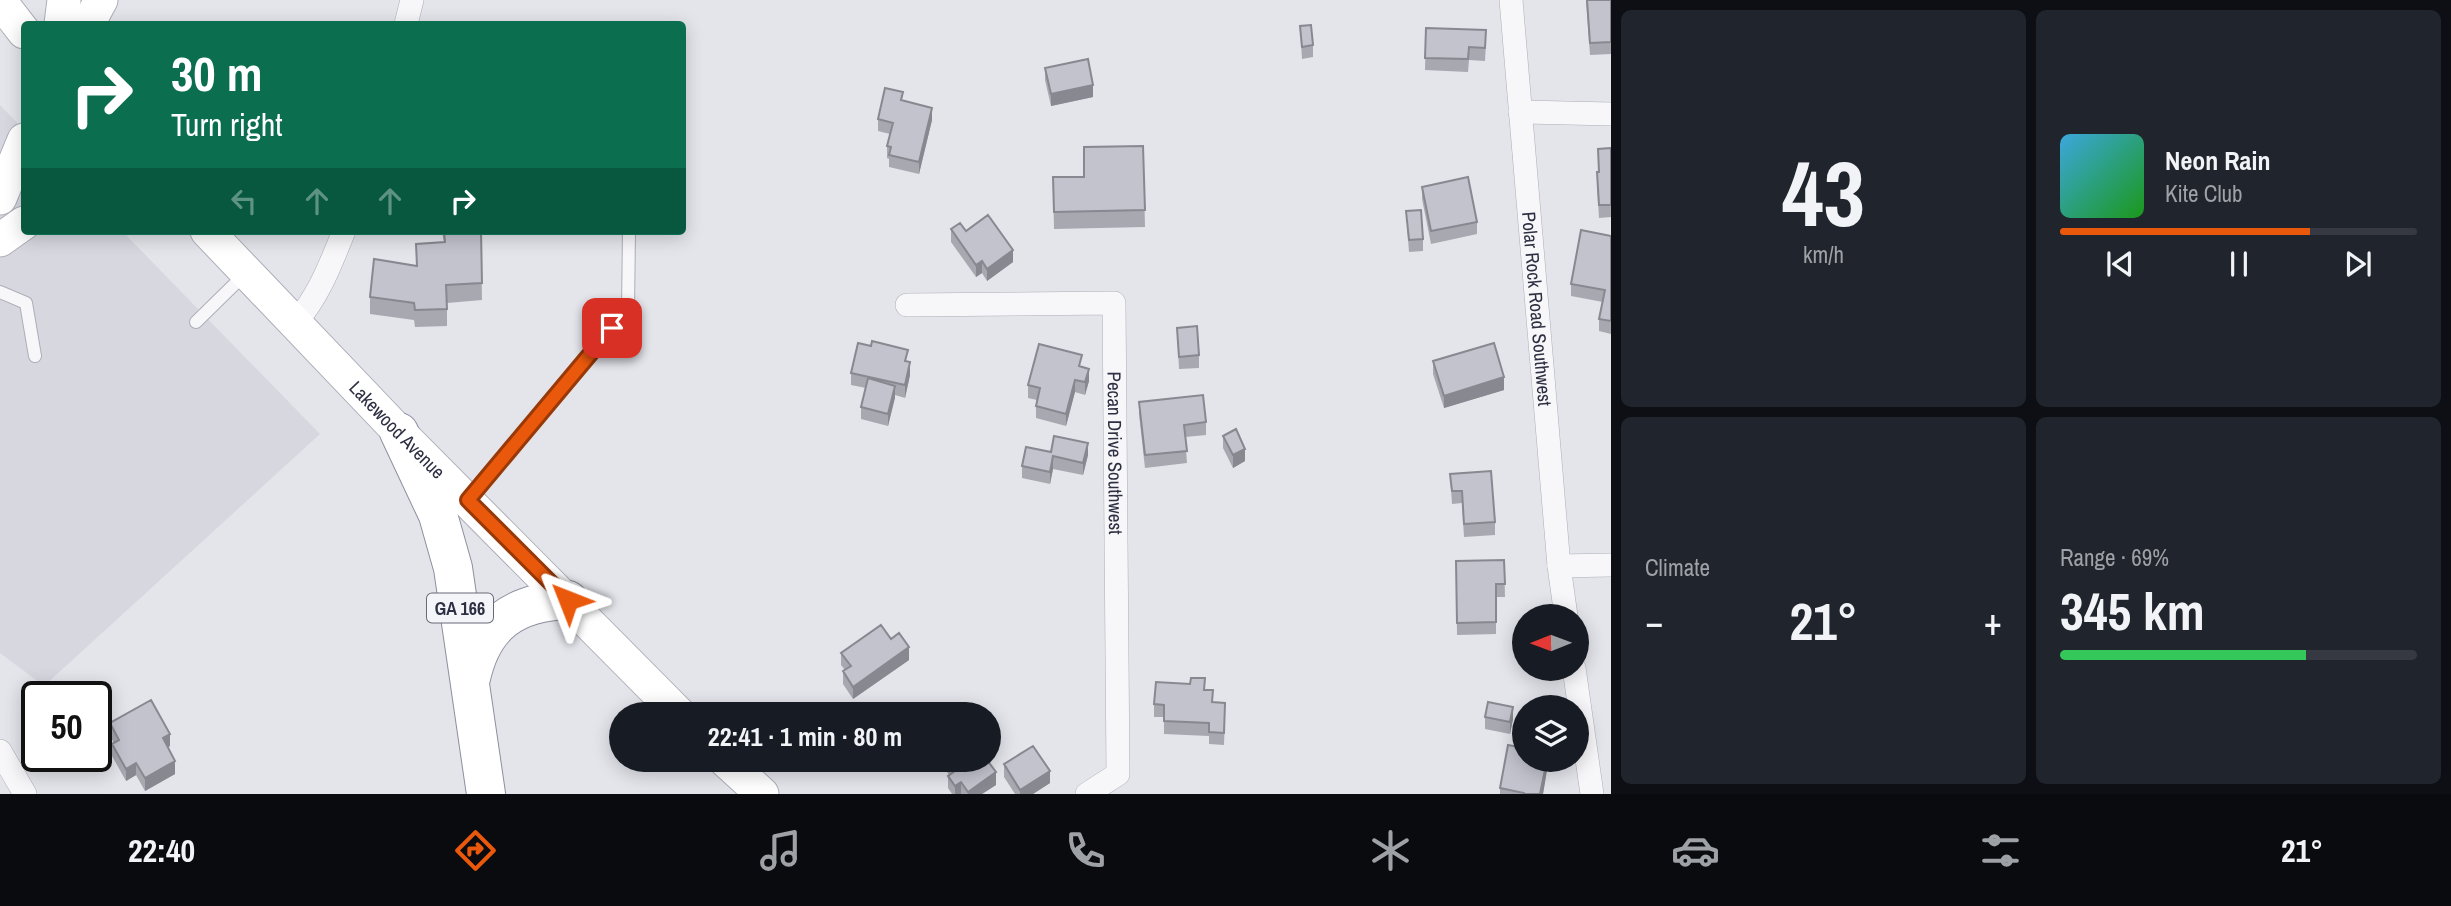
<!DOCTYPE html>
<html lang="en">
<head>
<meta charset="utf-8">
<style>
  body { margin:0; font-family:"Archivo Narrow",sans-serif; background:#20242c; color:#f1f3f6; height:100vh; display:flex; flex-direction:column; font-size:26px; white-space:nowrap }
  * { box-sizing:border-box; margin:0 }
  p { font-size:23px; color:#9ea1a6 }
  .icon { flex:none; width:38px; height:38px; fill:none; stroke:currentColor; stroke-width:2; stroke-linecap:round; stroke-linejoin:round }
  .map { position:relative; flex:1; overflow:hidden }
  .details { display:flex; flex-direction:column; gap:10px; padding:10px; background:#0d0f14; width:840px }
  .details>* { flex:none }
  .guide { position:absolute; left:21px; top:21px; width:665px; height:214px; border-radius:7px; box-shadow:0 4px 18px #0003; background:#0b6e4f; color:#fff; overflow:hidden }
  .needle { width:46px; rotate:269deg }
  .buttons { position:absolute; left:1512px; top:604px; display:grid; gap:14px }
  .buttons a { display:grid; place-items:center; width:77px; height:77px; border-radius:50%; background:#171b24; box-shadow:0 4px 18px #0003; font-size:35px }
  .speed { position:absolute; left:21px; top:681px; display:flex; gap:14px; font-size:35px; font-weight:700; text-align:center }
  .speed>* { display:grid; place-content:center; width:91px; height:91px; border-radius:50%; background:#171b24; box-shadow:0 4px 18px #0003; line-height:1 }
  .speed .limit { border:4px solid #111; border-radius:10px; background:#fff; color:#111 }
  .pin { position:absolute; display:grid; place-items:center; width:60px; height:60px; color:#fff; margin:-30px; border-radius:14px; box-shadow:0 4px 10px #0006 }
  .me { position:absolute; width:77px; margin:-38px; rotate:315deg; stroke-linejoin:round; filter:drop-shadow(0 0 5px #0008) }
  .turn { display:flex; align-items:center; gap:24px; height:147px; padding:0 35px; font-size:32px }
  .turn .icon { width:91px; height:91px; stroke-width:2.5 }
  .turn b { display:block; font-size:49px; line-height:60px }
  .lanes { display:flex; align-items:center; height:66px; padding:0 35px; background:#0003; justify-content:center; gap:35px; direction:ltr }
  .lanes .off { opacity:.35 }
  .big { font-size:52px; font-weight:800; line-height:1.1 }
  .details .card { flex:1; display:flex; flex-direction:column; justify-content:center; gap:10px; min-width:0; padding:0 24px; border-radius:10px; background:#20242c }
  .details .dial { align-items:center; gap:0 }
  .dial b { font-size:91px; line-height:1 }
  .song { display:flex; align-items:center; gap:21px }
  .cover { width:84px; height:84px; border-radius:10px; background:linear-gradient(135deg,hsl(200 70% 55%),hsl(120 70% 35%)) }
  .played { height:7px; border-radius:4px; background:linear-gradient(90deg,#ea580c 70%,#363941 70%) }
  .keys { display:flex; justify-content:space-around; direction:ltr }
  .heat { display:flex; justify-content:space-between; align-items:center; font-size:38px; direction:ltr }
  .charge { height:10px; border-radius:5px; background:linear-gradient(90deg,#34c759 69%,#363941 0) }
  .details .tiles { flex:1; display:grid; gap:10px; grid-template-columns:repeat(2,1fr) }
  .trip { position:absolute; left:609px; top:702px; width:392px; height:70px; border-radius:35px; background:#171b24; box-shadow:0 4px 18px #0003; font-weight:800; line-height:70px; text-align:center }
  .tab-bar { display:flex; height:112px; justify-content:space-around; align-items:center; background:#090b0e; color:#9ea1a6 }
  .tab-bar .icon { width:49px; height:49px }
  .tab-bar .current { color:#ea580c }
  .tab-bar b { font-size:32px; color:#f1f3f6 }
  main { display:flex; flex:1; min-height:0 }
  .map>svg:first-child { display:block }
  .built { fill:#d7d7e0 }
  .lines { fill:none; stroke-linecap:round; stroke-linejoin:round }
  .lane-casing { stroke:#adaeb8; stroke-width:14 }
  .street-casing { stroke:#adaeb8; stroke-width:24 }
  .secondary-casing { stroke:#adaeb8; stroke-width:35 }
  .highway-casing { stroke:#8d8fa0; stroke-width:40 }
  .lane { stroke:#f7f7f9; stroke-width:12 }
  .street { stroke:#f7f7f9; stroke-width:23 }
  .secondary { stroke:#fff; stroke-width:33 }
  .highway { stroke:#fff; stroke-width:38 }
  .wall { fill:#a7a8b0 }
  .shaded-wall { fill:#888890 }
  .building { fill:#c2c3cd; stroke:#888890; stroke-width:2 }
  .route-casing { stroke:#983908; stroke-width:18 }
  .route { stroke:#ea580c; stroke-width:12 }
  .labels { text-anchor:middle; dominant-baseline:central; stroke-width:6; stroke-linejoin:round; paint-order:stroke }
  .shield { fill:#f4f5f8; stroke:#696a79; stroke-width:2 }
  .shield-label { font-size:18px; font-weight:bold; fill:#2d2f42 }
  .street-label { font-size:19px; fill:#2d2f42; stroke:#f4f5f8 }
</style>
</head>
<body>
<main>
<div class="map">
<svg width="1611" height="794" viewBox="0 0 1611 794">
  <rect width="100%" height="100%" fill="#e4e5eb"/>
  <path class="built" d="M0 105 24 130V231H122L320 434 44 686 0 653Z"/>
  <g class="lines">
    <defs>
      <path id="lane" d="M0 292 26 303 35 356
        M196 322 246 273
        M468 500 628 309 629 231"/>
      <g id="street">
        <path id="s1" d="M1511 0 1559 566 1566 616"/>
        <path d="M406 24 412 0"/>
        <path d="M1520 112 1611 114"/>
        <path id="s2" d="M907 305 1114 303 1118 774 1087 794"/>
        <path d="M295 323C319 296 331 263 344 231"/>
        <path d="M1559 566 1611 565"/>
        <path d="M1574 668 1592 794"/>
        <path d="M0 751 25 794"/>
      </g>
      <g id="secondary">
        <path d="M0 1 24 32"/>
        <path d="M61 24 64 0"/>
        <path d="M88 24 101 0"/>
        <path d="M0 198 24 140"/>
        <path id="s3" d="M207 231 399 432 679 714"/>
        <path d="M0 240 24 223"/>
        <path d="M725 760 762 794"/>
      </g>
      <path id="highway" d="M399 432 438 515 453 568 486 794
        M471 678C483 624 514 602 568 600"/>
    </defs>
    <use href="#lane" class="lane-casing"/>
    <use href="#street" class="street-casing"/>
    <use href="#secondary" class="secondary-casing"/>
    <use href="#highway" class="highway-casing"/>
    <use href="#lane" class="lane"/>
    <use href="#street" class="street"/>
    <use href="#secondary" class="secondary"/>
    <use href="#highway" class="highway"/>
  </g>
  <path class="wall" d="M1586 0H1611V54L1590 55Z
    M1300 26 1313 45V57L1302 59Z
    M1426 28 1486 42 1485 61 1469 60 1468 72 1425 70Z
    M1045 68 1093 97 1051 106 1045 80Z
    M903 101 932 120 919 174 889 167V159L887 158V146L890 134 878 131V119Z
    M1143 146 1145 227 1054 229 1053 177H1084Z
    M1611 148V217L1599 218 1597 184V172H1598V149Z
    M1422 187 1477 222V234L1431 244 1422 199Z
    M1406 211 1423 239V251L1409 252Z
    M951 229 966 231 1013 262 987 281 982 273 976 277 951 242Z
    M442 231H481L482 300 447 303V326L415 327 414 320 370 314V297L416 266V244L444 243Z
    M1611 236V334L1599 331V319L1603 302 1571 296V284Z
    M1177 328 1199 355V368L1179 369Z
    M1433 361 1504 390 1444 408 1433 374Z
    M908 362 910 375 905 398 895 395 888 426 861 419V407L866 388 851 385V373Z
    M1082 367 1089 381 1085 395 1075 392 1066 426 1036 418V406L1037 400 1028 398V385Z
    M1139 402 1206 422V435L1185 437 1187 463 1145 468 1139 414Z
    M1223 436 1245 461 1233 468 1223 448Z
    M1051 452 1088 455 1083 475 1053 469 1050 484 1022 478V466Z
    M1450 474 1495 522V535L1464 537 1462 503 1452 504Z
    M1504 560 1505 597H1496V634L1457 635 1456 561Z
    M891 639 909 660 853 699 843 684V671L845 670 841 665V653Z
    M1205 690 1213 702 1225 715 1224 745 1209 744V736L1164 734V717H1154V704Z
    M1485 717 1513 719 1510 734 1485 729Z
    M110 723 170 746 168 747 175 774 145 791 136 775 126 781 112 756V744L114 743 110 736Z
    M940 760H987L996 785 982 794H952L948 788V776L949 775 940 761Z
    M1548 760 1543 794H1500V788Z
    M1004 764 1050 783 1033 794H1015L1004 777Z"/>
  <path class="shaded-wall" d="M1093 85V97L1051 106V94Z
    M932 108V120L919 174V162Z
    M1013 250V262L987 281V269Z
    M982 261V273L976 277V265Z
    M910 362V375L905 398V385Z
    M1089 369V381L1085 395V382Z
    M1504 377V390L1444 408V396Z
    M1075 380V392L1066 426V414Z
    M895 386V398L888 426V414Z
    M1088 443V455L1083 475V463Z
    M1245 449V461L1233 468V455Z
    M1053 456V469L1050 484V472Z
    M909 647V660L853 699V687Z
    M1513 707V719L1510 734V722Z
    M170 734V746L163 750V738Z
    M1547 760H1548V765L1543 794H1540Z
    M175 761V774L145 791V778Z
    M136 763V775L126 781V769Z
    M1050 771V783L1033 794H1020V790Z
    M996 772V785L982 794H968V792Z
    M961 782V794H955V786Z"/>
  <path class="building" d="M1587 0H1611V42L1590 43Z
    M1311 25 1313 45 1302 47 1300 26Z
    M1426 28 1486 30 1485 48 1469 47 1468 59 1425 58Z
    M1088 59 1093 85 1051 94 1045 68Z
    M885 88 903 92 901 100 932 108 919 162 889 155 891 147 887 146 893 123 878 119Z
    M1143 146 1145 210 1054 212 1053 177H1084V147Z
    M1611 148V205H1599L1597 172H1599L1598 149Z
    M1468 177 1477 222 1431 231 1422 187Z
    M1421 210 1423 239 1409 240 1406 211Z
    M988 215 1013 250 987 269 982 261 976 265 951 229 960 223 966 231Z
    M1581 230 1611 236V321L1599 319 1605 290 1571 284Z
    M444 231H481L482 283 446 285 447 309 415 310 414 303 370 297 374 259 417 266 416 244 445 242Z
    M1197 326 1199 355 1179 357 1177 328Z
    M872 341 908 350 905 361 910 362 905 385 851 373 858 343 871 346Z
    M1494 343 1504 377 1444 396 1433 361Z
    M1039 344 1082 355 1079 366 1089 369 1085 382 1075 380 1066 414 1036 406 1040 388 1028 385Z
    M868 378 895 386 888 414 861 407Z
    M1203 395 1206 422 1184 425 1187 451 1145 455 1139 402Z
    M1236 429 1245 449 1233 455 1223 436Z
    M1054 436 1088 443 1083 463 1053 456 1050 472 1022 466 1026 447 1051 452Z
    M1491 471 1495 522 1464 524 1462 491H1452L1450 474Z
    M1504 560 1505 584H1496V622L1457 623 1456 561Z
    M881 625 891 639 899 633 909 647 853 687 843 671 851 666 841 653Z
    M1191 678H1205L1204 690H1213L1212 702 1225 703 1224 733 1209 732V723L1164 721V705L1154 704 1156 682 1190 684Z
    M151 700 170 734 163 738 175 761 145 778 136 763 126 769 112 744 119 740 110 723Z
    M1488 702 1513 707 1510 722 1485 717Z
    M1508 745 1524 748V760H1547L1540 794H1524V793L1500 788Z
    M1033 746 1050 771 1020 790 1004 764Z
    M947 760H987L996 772 968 792 961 782 955 786 948 776 955 771Z"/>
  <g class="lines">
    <defs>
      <path id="route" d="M568 600 468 500 612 328"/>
    </defs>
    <use href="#route" class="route-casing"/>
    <use href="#route" class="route"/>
  </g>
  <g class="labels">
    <rect class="shield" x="427" y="593.5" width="66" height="29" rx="5"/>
    <g class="shield-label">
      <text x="460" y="608">GA 166</text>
    </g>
    <g class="street-label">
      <text stroke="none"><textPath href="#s1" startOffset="310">Polar Rock Road Southwest</textPath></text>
      <text stroke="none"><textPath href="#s3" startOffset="275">Lakewood Avenue</textPath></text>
      <text stroke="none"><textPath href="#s2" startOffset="357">Pecan Drive Southwest</textPath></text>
    </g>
  </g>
</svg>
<div class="buttons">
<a><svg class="needle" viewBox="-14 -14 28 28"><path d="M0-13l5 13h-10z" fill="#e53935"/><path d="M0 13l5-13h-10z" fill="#9ea1a6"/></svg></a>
<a><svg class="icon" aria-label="layers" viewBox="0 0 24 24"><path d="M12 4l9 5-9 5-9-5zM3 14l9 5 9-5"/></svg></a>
</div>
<div class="speed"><div class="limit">50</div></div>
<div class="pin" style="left:612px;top:328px;background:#d93025"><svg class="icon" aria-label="arrive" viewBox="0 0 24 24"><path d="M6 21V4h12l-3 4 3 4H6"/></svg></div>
<svg class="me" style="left:568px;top:600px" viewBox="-20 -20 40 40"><path d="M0-17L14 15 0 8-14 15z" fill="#ea580c" stroke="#fff" stroke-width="4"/></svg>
<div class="trip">22:41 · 1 min · 80 m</div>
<div class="guide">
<div class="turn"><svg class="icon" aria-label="right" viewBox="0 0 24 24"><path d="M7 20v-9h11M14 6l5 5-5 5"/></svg><div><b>30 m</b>Turn right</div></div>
<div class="lanes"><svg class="icon off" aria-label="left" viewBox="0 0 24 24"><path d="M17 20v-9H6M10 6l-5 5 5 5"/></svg><svg class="icon off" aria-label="ahead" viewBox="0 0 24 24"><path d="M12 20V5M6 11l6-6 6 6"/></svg><svg class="icon off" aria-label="ahead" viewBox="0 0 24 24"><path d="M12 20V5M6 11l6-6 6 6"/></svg><svg class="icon" aria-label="right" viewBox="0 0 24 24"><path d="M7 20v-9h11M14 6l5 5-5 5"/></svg></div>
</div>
</div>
<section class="details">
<div class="tiles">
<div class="card dial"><b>43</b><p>km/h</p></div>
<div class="card">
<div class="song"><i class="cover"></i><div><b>Neon Rain</b><p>Kite Club</p></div></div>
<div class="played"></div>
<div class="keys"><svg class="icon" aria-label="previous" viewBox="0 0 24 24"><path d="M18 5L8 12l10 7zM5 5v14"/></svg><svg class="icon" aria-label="pause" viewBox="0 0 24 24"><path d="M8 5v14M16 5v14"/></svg><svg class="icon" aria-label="next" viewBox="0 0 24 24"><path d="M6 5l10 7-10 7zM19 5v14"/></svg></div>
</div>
<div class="card"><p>Climate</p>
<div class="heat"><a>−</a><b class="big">21°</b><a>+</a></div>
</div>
<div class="card"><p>Range · 69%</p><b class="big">345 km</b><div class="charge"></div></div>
</div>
</section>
</main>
<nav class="tab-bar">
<b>22:40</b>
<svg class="icon current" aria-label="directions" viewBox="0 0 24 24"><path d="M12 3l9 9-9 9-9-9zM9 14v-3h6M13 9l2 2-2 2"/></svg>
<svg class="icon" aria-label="music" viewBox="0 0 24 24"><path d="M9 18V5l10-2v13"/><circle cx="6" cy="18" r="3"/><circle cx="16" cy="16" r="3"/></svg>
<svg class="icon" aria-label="phone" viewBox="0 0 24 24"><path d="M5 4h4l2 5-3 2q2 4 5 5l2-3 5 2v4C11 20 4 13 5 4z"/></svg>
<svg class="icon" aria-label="climate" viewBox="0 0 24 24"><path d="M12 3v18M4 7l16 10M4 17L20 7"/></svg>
<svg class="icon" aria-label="car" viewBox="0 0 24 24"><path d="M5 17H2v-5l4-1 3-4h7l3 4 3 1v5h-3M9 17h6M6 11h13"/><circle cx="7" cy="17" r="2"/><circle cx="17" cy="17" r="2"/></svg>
<svg class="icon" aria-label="filters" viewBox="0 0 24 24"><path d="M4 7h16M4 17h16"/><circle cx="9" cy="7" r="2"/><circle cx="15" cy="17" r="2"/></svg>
<b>21°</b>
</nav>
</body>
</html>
